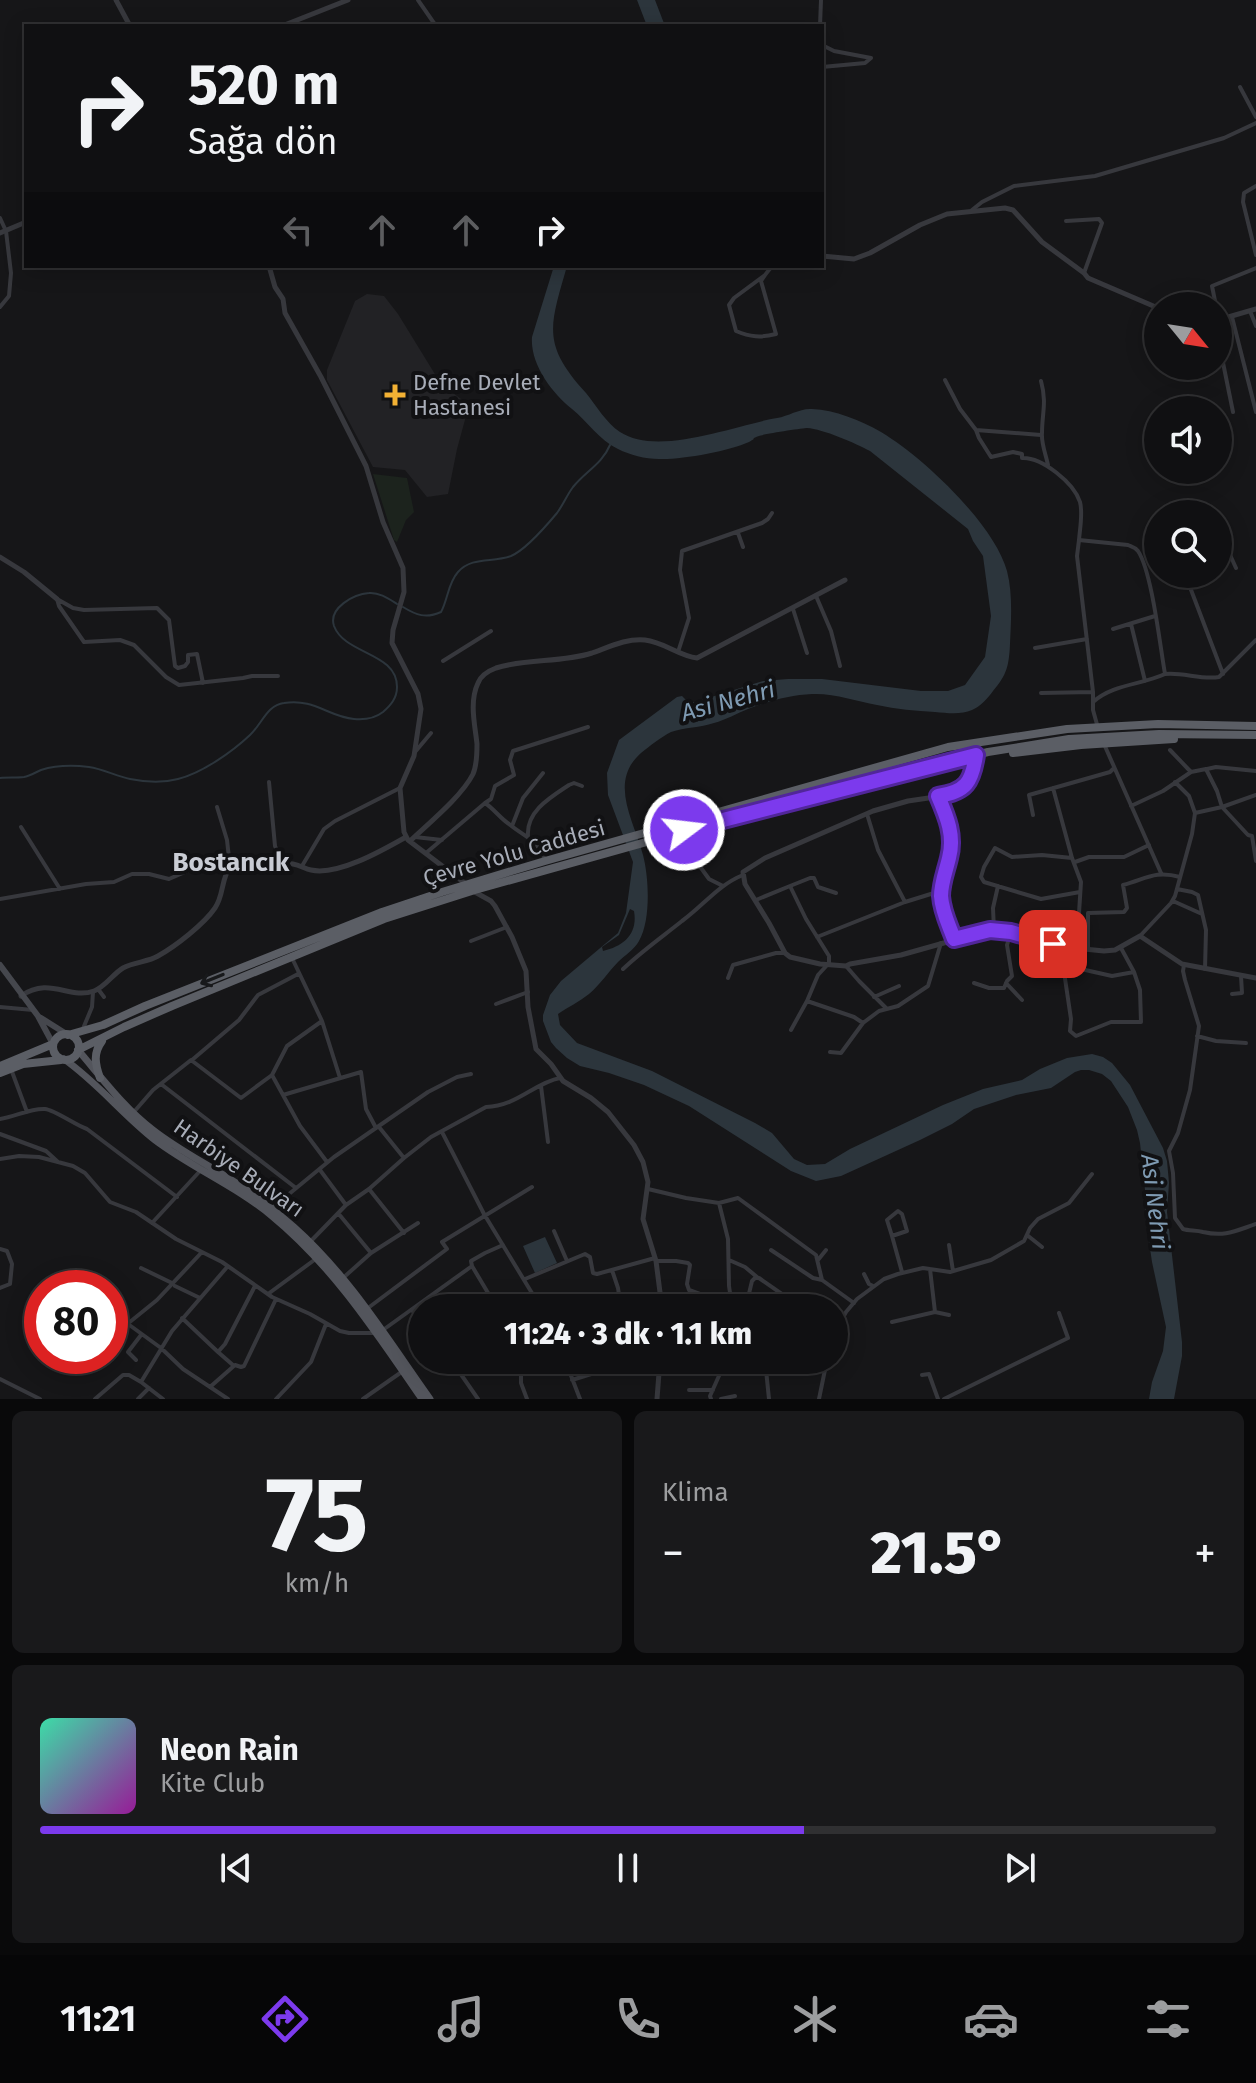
<!DOCTYPE html>
<html lang="tr">
<head>
<meta charset="utf-8">
<style>
  body { margin:0; font-family:"Fira Sans",sans-serif; background:#19191b; color:#f1f3f6; height:100vh; display:flex; flex-direction:column; font-size:30px; white-space:nowrap }
  * { box-sizing:border-box; margin:0 }
  p { font-size:26px; color:#9c9d9f }
  .icon { flex:none; width:44px; height:44px; fill:none; stroke:currentColor; stroke-width:2; stroke-linecap:round; stroke-linejoin:round }
  .map { position:relative; height:1399px; overflow:hidden }
  .drawer { display:flex; flex-direction:column; gap:12px; padding:12px; background:#09090a; flex:1 }
  .drawer>* { flex:none }
  .guide { position:absolute; left:24px; top:24px; width:800px; height:244px; border-radius:0px; box-shadow:0 4px 20px #0003,0 0 0 2px #303032; background:#101012; color:#f1f3f6; overflow:hidden }
  .needle { width:52px; rotate:120deg }
  .controls { position:absolute; left:1144px; top:292px; display:grid; gap:16px }
  .controls a { display:grid; place-items:center; width:88px; height:88px; border-radius:50%; background:#101012; box-shadow:0 4px 20px #0003,0 0 0 2px #303032; font-size:40px }
  .speed { position:absolute; left:24px; top:1270px; display:flex; gap:16px; font-size:40px; font-weight:700; text-align:center }
  .speed>* { display:grid; place-content:center; width:104px; height:104px; border-radius:50%; background:#101012; box-shadow:0 4px 20px #0003,0 0 0 2px #303032; line-height:1 }
  .speed .limit { border:12px solid #d22; background:#fff; color:#111 }
  .pin { position:absolute; display:grid; place-items:center; width:68px; height:68px; color:#fff; margin:-34px; border-radius:16px; box-shadow:0 4px 12px #0006 }
  .me { position:absolute; width:88px; margin:-44px; rotate:75deg; stroke-linejoin:round; filter:drop-shadow(0 0 6px #0008) }
  .turn { display:flex; align-items:center; gap:28px; height:168px; padding:0 32px; font-size:36px }
  .turn .icon { width:104px; height:104px; stroke-width:2.5 }
  .turn b { display:block; font-size:56px; line-height:68px }
  .lanes { display:flex; align-items:center; height:76px; padding:0 32px; background:#0003; justify-content:center; gap:40px; direction:ltr }
  .lanes .off { opacity:.35 }
  .big { font-size:60px; font-weight:800; line-height:1.1 }
  .drawer .widget { flex:1; display:flex; flex-direction:column; justify-content:center; gap:12px; min-width:0; padding:0 28px; border-radius:12px; background:#19191b }
  .drawer .dial { align-items:center; gap:0 }
  .dial b { font-size:104px; line-height:1 }
  .song { display:flex; align-items:center; gap:24px }
  .cover { width:96px; height:96px; border-radius:12px; background:linear-gradient(135deg,hsl(160 70% 55%),hsl(300 70% 35%)) }
  .played { height:8px; border-radius:4px; background:linear-gradient(90deg,#7c3aed 65%,#303032 65%) }
  .keys { display:flex; justify-content:space-around; direction:ltr }
  .heat { display:flex; justify-content:space-between; align-items:center; font-size:44px; direction:ltr }
  .drawer .tiles { flex:1; display:grid; gap:12px; grid-template-columns:1fr 1fr }
  .widget:last-child { grid-column:span 2 }
  .trip { position:absolute; left:408px; top:1294px; width:440px; height:80px; border-radius:40px; background:#101012; box-shadow:0 4px 20px #0003,0 0 0 2px #303032; font-weight:800; line-height:80px; text-align:center }
  .tab-bar { display:flex; height:128px; justify-content:space-around; align-items:center; background:#060607; color:#9c9d9f }
  .tab-bar .icon { width:56px; height:56px }
  .tab-bar .active { color:#7c3aed }
  .tab-bar b { font-size:36px; color:#f1f3f6 }
  .map>svg:first-child { display:block }
  .built { fill:#222225 }
  .green { fill:#1c231d }
  .water { fill:#2c353c; fill-rule:evenodd }
  .lines { fill:none; stroke-linecap:round; stroke-linejoin:round }
  .stream { stroke:#2c353c; stroke-width:2 }
  .minor { stroke:#37383d; stroke-width:4 }
  .tertiary { stroke:#37383d; stroke-width:5 }
  .secondary { stroke:#45474d; stroke-width:6 }
  .primary { stroke:#53555c; stroke-width:7 }
  .trunk { stroke:#5b5e65; stroke-width:8 }
  .oneway { stroke:#18191b }
  .route-casing { stroke:#51269a; stroke-width:20 }
  .route { stroke:#7c3aed; stroke-width:14 }
  .poi-dot { fill:#f2b134; stroke:#111113; stroke-width:3 }
  .labels { text-anchor:middle; dominant-baseline:central; stroke-width:8; stroke-linejoin:round; paint-order:stroke }
  .poi-label { font-size:22px; fill:#a8adb8; stroke:#111113; text-anchor:start }
  .street-label { font-size:22px; fill:#a8adb8; stroke:#111113 }
  .water-label { font-size:24px; font-style:italic; fill:#7f9bb3; stroke:#111113 }
  .quarter-label { font-size:26px; font-weight:bold; fill:#c9ccd4; stroke:#111113 }
</style>
</head>
<body>
<div class="map">
<svg width="1256" height="1399" viewBox="0 0 1256 1399">
  <rect width="100%" height="100%" fill="#161618"/>
  <path class="built" d="M367 294 384 296 398 314 441 384 469 405 457 449 448 494 427 497 405 470 373 467 327 380V370L355 301Z"/>
  <path class="green" d="M373 474 407 478 414 512 406 520 397 542 394 540Z"/>
  <path class="water" d="M637 0H655L665 26H647Z
    M554 266H567C550 326 541 344 586 393 596 405 606 423 620 432 658 457 735 425 777 418 789 416 800 408 812 409 835 410 860 420 881 432 923 457 994 524 1007 571 1013 594 1011 621 1010 644 1009 665 1007 675 993 691 988 698 980 707 972 710 961 715 947 713 935 712 916 711 896 709 877 705 856 701 834 693 812 694 791 695 768 701 748 709 737 713 726 720 714 723 700 728 685 727 671 732 661 737 650 746 641 753 608 782 634 821 643 855 649 878 651 920 639 941 634 950 625 955 618 962 608 972 600 985 589 994 579 1002 568 1007 558 1014L560 1025 577 1043 652 1071 755 1123 772 1133 794 1159 807 1165 825 1164 850 1149 943 1105 983 1089 1022 1080 1040 1069 1067 1058 1092 1054 1103 1057 1112 1063 1130 1085 1163 1148 1167 1161 1169 1183 1167 1212 1182 1342V1356L1174 1399H1149L1152 1382 1163 1351 1166 1327 1152 1262 1145 1214V1190L1140 1143 1137 1130 1128 1107 1111 1081 1102 1074 1089 1070H1081L1075 1072 1051 1088 1016 1095 974 1109 952 1124 920 1140 841 1176 816 1181 791 1171 689 1106 644 1085 609 1073 580 1066 567 1058 556 1048 551 1042 543 1021V1015L550 995 561 981 618 933 626 913 633 862 608 795 607 773 619 740 677 697 682 696 688 702H695L763 681 788 679H822L921 691H948L965 685 985 657 991 616 983 556 973 541 968 529 870 451C855 443 823 429 807 428 804 428 763 434 759 436 748 440 759 437 749 442 729 451 681 460 659 459 645 459 630 455 618 449 599 440 588 422 572 409 552 393 530 364 532 337ZM630 909 634 911C638 934 624 946 603 951L602 947 619 935Z
    M545 1237 557 1263 535 1273 523 1246Z"/>
  <g class="lines">
    <path class="stream" d="M403 607C416 615 426 619 441 612 448 599 448 583 458 572 472 556 493 563 511 556 525 550 547 525 557 513 563 505 567 495 573 487 586 471 602 464 610 445
      M0 778C8 777 16 778 24 777 30 776 36 772 41 770 57 765 72 765 89 767 103 769 116 776 130 779 145 782 163 783 178 779 202 773 232 752 250 735 262 724 267 705 284 703 314 698 329 717 354 719 365 720 374 719 383 712 391 705 397 698 397 687 397 652 345 655 334 626 328 608 354 594 369 593 379 592 389 599 397 604"/>
    <path class="minor" d="M418 0 436 26
      M799 24 800 26
      M820 26 821 0
      M822 39 824 46 834 51 871 58 865 63 822 67
      M1240 87 1256 117
      M1256 186 1244 193 1243 202 1256 255
      M972 210 982 202 1014 186 1095 176 1224 138 1256 123
      M0 218 6 231 11 273 9 296 0 307
      M1066 221 1099 219 1102 223 1084 273
      M765 275 734 298 729 305 736 331C750 337 761 338 776 334L761 281C765 275 768 270 773 266
      M1216 306 1212 286 1256 268
      M1250 311 1256 326
      M1232 317 1256 412
      M1218 338 1233 412
      M945 380 960 409 976 430 1041 435
      M1041 381C1047 403 1042 413 1042 433 1041 443 1046 455 1048 465
      M976 430 979 438 991 457 1013 452 1022 454V458C1042 457 1074 483 1080 502 1083 513 1080 528 1079 540L1128 545C1133 547 1135 547 1138 551 1152 572 1160 646 1165 674 1141 685 1113 684 1093 702V710L1098 728
      M1152 520 1158 527
      M738 533 743 547
      M1218 537 1226 546 1236 568
      M1079 540 1077 556 1093 692
      M1185 574 1223 674
      M816 596 831 631 840 666
      M57 599 59 606 84 642 120 640 134 645 166 677 179 685 243 678 252 676H278
      M57 599 73 608 84 610 157 608 169 620 175 666 178 668 185 666 188 662V655L197 654 203 683
      M793 609 807 653
      M1131 624 1145 681
      M1113 629 1155 616
      M1035 648 1087 639
      M678 652 689 618 680 570 682 551 762 523 768 519 772 513
      M443 661 491 631
      M1165 674C1183 672 1201 680 1219 677L1256 640
      M1041 693 1093 692V702
      M1104 744 1161 873
      M1170 750 1191 772
      M415 752 431 733
      M1207 769 1216 767 1256 771
      M269 782 275 846 278 853 285 864
      M1053 788 1072 858 1081 882 1079 913 1074 948
      M938 796 951 833 950 855 941 893 943 912 954 939
      M485 803 491 799 495 786 514 775 510 760 513 751 588 727
      M1131 806 1163 791 1191 772 1206 769 1217 791 1222 807 1248 835 1252 836 1256 861
      M217 807 227 840 230 867
      M1195 813 1222 807 1256 795
      M867 814 878 850 905 902
      M1033 815 1029 795 1110 772 1113 769
      M512 826 523 798 543 773
      M21 827 60 889
      M528 836C526 811 551 797 569 785L574 783 582 786
      M415 837 442 840
      M659 840 664 846 670 850 683 843 709 879 723 886
      M426 853 485 803C494 809 500 818 509 824 526 838 536 838 545 860
      M1072 858 1042 855 1012 857 995 848 984 867 981 877 984 882 1041 899 1080 892
      M1075 862 1089 857H1124L1149 845
      M302 866 324 829 335 821 400 788
      M1177 889 1192 892 1198 895 1206 930 1205 969
      M836 893 818 887 814 878H810L790 886 806 919 829 956V963L818 975 807 1001 854 1017 863 1023
      M0 899 86 884 114 882 132 874H149L169 879 215 859 218 860 227 870
      M756 900 790 886
      M1173 901 1202 914
      M994 930 993 908 998 886
      M1140 936 1171 903 1175 896 1192 834 1195 813 1189 796 1175 782
      M817 937 905 902 934 893H941
      M471 941 507 927
      M1121 948 1134 972
      M1088 949V913L1124 912 1127 908 1123 885C1146 879 1155 870 1180 877
      M1063 965 1112 976 1134 972 1140 990 1141 1022H1111L1076 1036 1070 1031 1071 1019Z
      M1184 965 1183 971 1185 980 1199 1026 1190 1090 1178 1133 1169 1151 1173 1173 1175 1218 1183 1229C1189 1231 1196 1230 1203 1232 1225 1237 1235 1231 1256 1224
      M846 966 859 981 886 1008
      M623 969C642 951 662 937 682 921 703 906 718 885 743 875
      M728 978 733 965 776 953H785
      M974 983 989 988H1004L1007 981 1012 976 1007 945 1011 932
      M1006 983 1022 1000
      M98 989 104 997
      M1232 994 1242 993 1241 976
      M874 997 899 986
      M496 1004 528 992
      M0 1007 33 1010
      M322 1021 340 1078
      M791 1030 807 1001
      M82 1031 92 1007 93 992
      M1197 1036 1216 1041 1246 1043
      M830 1052 841 1053 863 1023 879 1011 898 1006 928 986 941 943
      M192 1060 239 1020 258 995 298 974
      M11 1069 27 1112
      M272 1075 287 1046 322 1021 292 958
      M161 1084 296 1188
      M541 1086 548 1142
      M283 1095 361 1072 366 1109 376 1128
      M133 1113 153 1090 191 1060 241 1098 272 1075 300 1126 327 1162
      M0 1119C15 1117 30 1108 45 1109 55 1110 75 1125 87 1129L177 1197
      M442 1132 484 1214 541 1308
      M0 1134 46 1151 58 1162
      M404 1158 431 1137 486 1107C517 1106 534 1083 560 1078
      M0 1159 19 1156 39 1157 73 1166 85 1173 110 1202 136 1212 176 1239 222 1262 272 1297 310 1314 340 1331 349 1333H374
      M320 1170 346 1205
      M369 1189 404 1233
      M648 1189 686 1198 719 1203 738 1198 816 1255 822 1280 854 1303
      M719 1203 728 1239 729 1286 732 1306
      M272 1208 334 1157 428 1092 457 1077 471 1074
      M898 1211 902 1214 907 1231 892 1236 887 1220Z
      M338 1213 371 1253
      M152 1223 200 1171
      M554 1231 567 1261
      M1027 1235 1042 1247
      M892 1236 902 1272
      M310 1242 346 1205 369 1189 404 1158 379 1127
      M949 1245 953 1271
      M0 1249 7 1251 12 1264 10 1284 0 1288
      M771 1250 813 1278 822 1280
      M729 1260 745 1267 757 1277
      M818 1260 826 1250
      M656 1261H676L688 1263 690 1265 687 1284 689 1290 719 1301 733 1308
      M472 1266 471 1261 485 1253 503 1245
      M141 1268 172 1283
      M930 1269 935 1312 949 1315
      M612 1270 618 1288 621 1308
      M864 1274 869 1284 873 1286
      M343 1278 371 1253 418 1223
      M525 1279 585 1254 590 1257 593 1273 597 1274 655 1258
      M175 1286 200 1298
      M268 1294 317 1258
      M368 1308 447 1249 442 1242 532 1187
      M480 1308 487 1292
      M744 1308 746 1306 752 1281 755 1278H759L802 1308
      M412 1310 422 1323
      M182 1318 218 1352 225 1344 255 1286
      M892 1322 935 1312
      M128 1324 161 1348 183 1369 228 1399
      M383 1330 472 1266 497 1308
      M834 1334 846 1312 857 1299 884 1279 898 1274 923 1268 950 1272 991 1260 1024 1241 1030 1228 1038 1219 1069 1203 1092 1174
      M110 1338 157 1300 202 1252
      M218 1352 234 1366
      M136 1360 128 1352 141 1335
      M451 1360 478 1399
      M521 1360V1383L527 1399
      M565 1360 580 1399
      M765 1360 769 1399
      M922 1375 929 1374 938 1399
      M0 1379 40 1399
      M572 1380 636 1360
      M210 1387 235 1365 241 1367 244 1366 276 1299
      M689 1390H713
      M95 1399 123 1375H129L141 1382
      M138 1399 149 1388
      M163 1399 141 1382 172 1331 228 1266
      M276 1399 311 1362 326 1324
      M363 1399 403 1371
      M711 1399 710 1396 726 1360
      M721 1399 735 1396
      M819 1399 827 1360
      M944 1399 1068 1338 1059 1313"/>
    <path class="tertiary" d="M116 0 130 26
      M282 26 348 0
      M0 233 26 222
      M822 256 854 259 870 253 920 225 947 214 1005 208 1013 210 1042 242 1084 273 1088 278 1158 308
      M269 266 275 287 283 299 285 313 321 377 366 466 383 522 403 568 404 592 393 630 392 643 418 694 421 709 414 756 400 788 404 832 408 840 466 884
      M1218 320 1256 309
      M0 557 24 572 57 599
      M976 756 972 779 963 788 942 796 908 801 873 811 765 858 743 872 745 884 769 923 785 953 790 957 820 964 846 966 850 964 901 955 990 930 1011 932 1053 944 1074 948 1104 951 1115 950 1140 936 1182 964 1256 978
      M410 841C429 823 462 796 473 774 477 765 477 754 477 744 475 725 469 702 478 683 481 675 488 671 496 668 527 658 561 663 592 653 609 647 627 638 645 640 664 642 679 656 697 658L845 580
      M473 891 491 901 495 906 512 937 526 971 528 1007 536 1049 551 1064 563 1081 591 1098 608 1112 634 1145 643 1162 648 1182 643 1219 656 1261 662 1308
      M21 996C50 976 69 1000 94 991 105 987 113 974 123 968 134 962 148 962 158 956 176 946 204 924 215 908 224 895 221 879 230 867 250 865 273 861 293 864 300 865 305 869 311 870 338 876 383 850 406 837
      M657 1399 660 1360"/>
    <path class="secondary" d="M0 965 38 1016 53 1044
      M41 1018 68 1035"/>
    <path class="primary" d="M78 1050C102 1078 124 1108 153 1130 176 1148 201 1161 225 1176 250 1191 273 1208 294 1227 349 1276 388 1340 430 1399
      M64 1059C98 1083 123 1115 155 1140 192 1168 236 1186 272 1216 334 1267 377 1334 422 1399"/>
    <path class="trunk" d="M1013 753 1081 745 1174 739
      M53 1047a13 13 0 1 1 26 0a13 13 0 1 1-26 0Z
      M68 1035 103 1025 145 1006 382 912 442 892 545 861 948 747 1067 729 1158 724 1256 726
      M78 1050 124 1027 172 1006 384 919 475 890 793 801 988 752 1069 739 1159 734 1256 735
      M0 1066 53 1044
      M0 1073 23 1064 61 1060
      M100 1078C95 1064 93 1053 102 1041"/>
  </g>
  <defs><path id="oneway-shaft" d="M-6 0H5M1.5-3L5.5 0L1.5 3" fill="none" stroke-width="1.6" stroke-linecap="round" stroke-linejoin="round" transform="scale(2)"/></defs>
  <use class="oneway" href="#oneway-shaft" transform="translate(212 979) rotate(158)"/>
  <g class="lines">
    <defs>
      <path id="route" d="M684 830 976 755C972 782 966 792 938 796 947 817 955 836 949 858 946 871 941 883 941 896 942 912 949 925 954 939L990 930 1011 932 1053 944"/>
    </defs>
    <use href="#route" class="route-casing"/>
    <use href="#route" class="route"/>
  </g>
  <path class="poi-dot" d="M391 383h8v8h8v8h-8v8h-8v-8h-8v-8h8z"/>
  <g class="labels">
    <g class="poi-label">
      <text x="413" y="382">Defne Devlet<tspan x="413" dy="25">Hastanesi</tspan></text>
    </g>
    <g class="street-label">
      <text transform="translate(514 853) rotate(-16)">Çevre Yolu Caddesi</text>
      <text transform="translate(239 1168) rotate(35)">Harbiye Bulvarı</text>
    </g>
    <g class="water-label">
      <text transform="translate(728 701) rotate(-15)">Asi Nehri</text>
      <text transform="translate(1155 1202) rotate(83)">Asi Nehri</text>
    </g>
    <g class="quarter-label">
      <text x="231" y="862">Bostancık</text>
    </g>
  </g>
</svg>
<div class="controls">
<a><svg class="needle" viewBox="-14 -14 28 28"><path d="M0-13l5 13h-10z" fill="#e53935"/><path d="M0 13l5-13h-10z" fill="#9c9d9f"/></svg></a>
<a><svg class="icon" aria-label="sound" viewBox="0 0 24 24"><path d="M4 9h4l5-4v14l-5-4H4zM17 9q2 3 0 6"/></svg></a>
<a><svg class="icon" aria-label="search" viewBox="0 0 24 24"><circle cx="10" cy="10" r="6"/><path d="M15 15l6 6"/></svg></a>
</div>
<div class="speed"><div class="limit">80</div></div>
<div class="pin" style="left:1053px;top:944px;background:#d93025"><svg class="icon" aria-label="arrive" viewBox="0 0 24 24"><path d="M6 21V4h12l-3 4 3 4H6"/></svg></div>
<svg class="me" style="left:684px;top:830px" viewBox="-20 -20 40 40"><circle r="17" fill="#7c3aed" stroke="#fff" stroke-width="3"/><path d="M0-11L8 9 0 5-8 9z" fill="#fff"/></svg>
<div class="trip">11:24 · 3 dk · 1.1 km</div>
<div class="guide">
<div class="turn"><svg class="icon" aria-label="right" viewBox="0 0 24 24"><path d="M7 20v-9h11M14 6l5 5-5 5"/></svg><div><b>520 m</b>Sağa dön</div></div>
<div class="lanes"><svg class="icon off" aria-label="left" viewBox="0 0 24 24"><path d="M17 20v-9H6M10 6l-5 5 5 5"/></svg><svg class="icon off" aria-label="ahead" viewBox="0 0 24 24"><path d="M12 20V5M6 11l6-6 6 6"/></svg><svg class="icon off" aria-label="ahead" viewBox="0 0 24 24"><path d="M12 20V5M6 11l6-6 6 6"/></svg><svg class="icon" aria-label="right" viewBox="0 0 24 24"><path d="M7 20v-9h11M14 6l5 5-5 5"/></svg></div>
</div>
</div>
<section class="drawer">
<div class="tiles">
<div class="widget dial"><b>75</b><p>km/h</p></div>
<div class="widget"><p>Klima</p>
<div class="heat"><a>−</a><b class="big">21.5°</b><a>+</a></div>
</div>
<div class="widget">
<div class="song"><i class="cover"></i><div><b>Neon Rain</b><p>Kite Club</p></div></div>
<div class="played"></div>
<div class="keys"><svg class="icon" aria-label="previous" viewBox="0 0 24 24"><path d="M18 5L8 12l10 7zM5 5v14"/></svg><svg class="icon" aria-label="pause" viewBox="0 0 24 24"><path d="M8 5v14M16 5v14"/></svg><svg class="icon" aria-label="next" viewBox="0 0 24 24"><path d="M6 5l10 7-10 7zM19 5v14"/></svg></div>
</div>
</div>
</section>
<nav class="tab-bar">
<b>11:21</b>
<svg class="icon active" aria-label="directions" viewBox="0 0 24 24"><path d="M12 3l9 9-9 9-9-9zM9 14v-3h6M13 9l2 2-2 2"/></svg>
<svg class="icon" aria-label="music" viewBox="0 0 24 24"><path d="M9 18V5l10-2v13"/><circle cx="6" cy="18" r="3"/><circle cx="16" cy="16" r="3"/></svg>
<svg class="icon" aria-label="phone" viewBox="0 0 24 24"><path d="M5 4h4l2 5-3 2q2 4 5 5l2-3 5 2v4C11 20 4 13 5 4z"/></svg>
<svg class="icon" aria-label="climate" viewBox="0 0 24 24"><path d="M12 3v18M4 7l16 10M4 17L20 7"/></svg>
<svg class="icon" aria-label="car" viewBox="0 0 24 24"><path d="M5 17H2v-5l4-1 3-4h7l3 4 3 1v5h-3M9 17h6M6 11h13"/><circle cx="7" cy="17" r="2"/><circle cx="17" cy="17" r="2"/></svg>
<svg class="icon" aria-label="filters" viewBox="0 0 24 24"><path d="M4 7h16M4 17h16"/><circle cx="9" cy="7" r="2"/><circle cx="15" cy="17" r="2"/></svg>
</nav>
</body>
</html>
